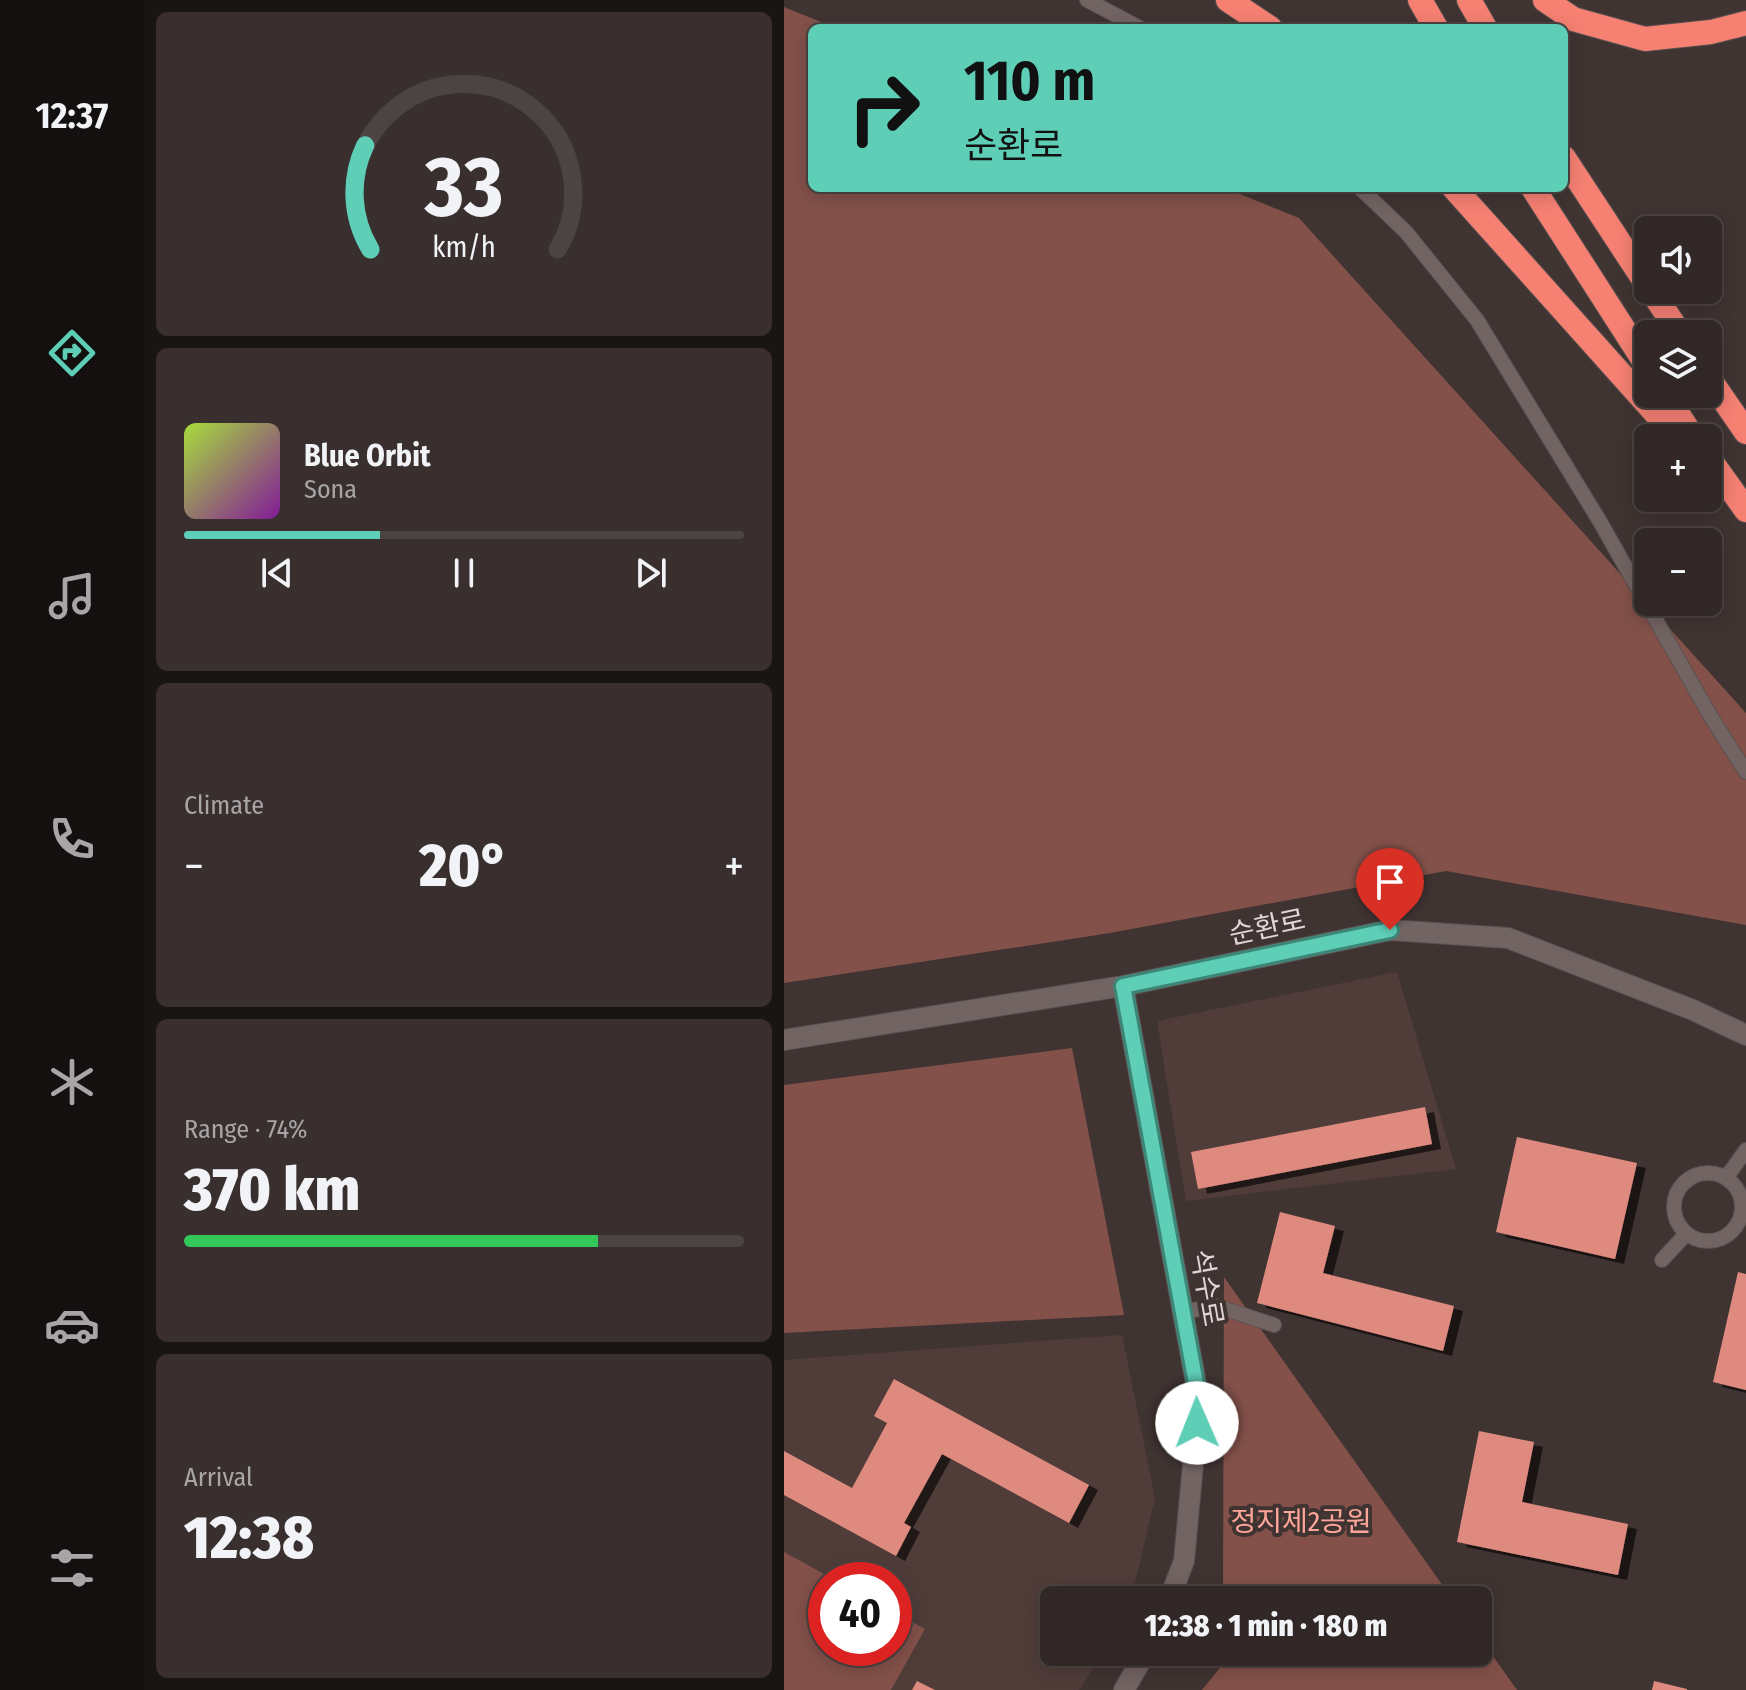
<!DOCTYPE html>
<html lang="en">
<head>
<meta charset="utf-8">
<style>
  body { margin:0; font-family:"Fira Sans Condensed","Noto Sans KR",sans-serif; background:#382f2e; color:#f1f3f6; height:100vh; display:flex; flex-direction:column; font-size:30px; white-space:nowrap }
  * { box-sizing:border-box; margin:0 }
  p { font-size:26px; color:#a8a5a7 }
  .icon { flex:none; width:44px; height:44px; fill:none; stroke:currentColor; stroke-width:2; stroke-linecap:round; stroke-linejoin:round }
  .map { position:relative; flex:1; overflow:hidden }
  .drawer { display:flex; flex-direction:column; gap:12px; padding:12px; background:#1a1515; width:640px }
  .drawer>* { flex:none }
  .hud { position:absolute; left:24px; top:24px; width:760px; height:168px; border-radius:12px; box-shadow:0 4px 20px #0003,0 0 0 2px #4b4443; background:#5eceb7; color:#111; overflow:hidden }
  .tools { position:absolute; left:850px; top:216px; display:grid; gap:16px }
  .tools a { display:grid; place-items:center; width:88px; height:88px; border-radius:12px; background:#302726; box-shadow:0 4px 20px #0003,0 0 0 2px #4b4443; font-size:40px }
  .speed { position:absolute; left:24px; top:1562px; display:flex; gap:16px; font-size:40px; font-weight:700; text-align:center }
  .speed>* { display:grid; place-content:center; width:104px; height:104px; border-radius:50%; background:#302726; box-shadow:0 4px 20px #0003,0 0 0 2px #4b4443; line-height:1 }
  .speed .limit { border:12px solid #d22; background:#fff; color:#111 }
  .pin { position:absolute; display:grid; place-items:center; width:68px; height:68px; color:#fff; margin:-82px -34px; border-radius:50% 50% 50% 0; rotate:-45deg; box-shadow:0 0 8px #0007 }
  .pin .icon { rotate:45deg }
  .me { position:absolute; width:88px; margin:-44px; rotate:359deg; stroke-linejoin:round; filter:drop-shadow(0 0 6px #0008) }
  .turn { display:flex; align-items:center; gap:28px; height:168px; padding:0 24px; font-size:36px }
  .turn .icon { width:104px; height:104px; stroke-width:2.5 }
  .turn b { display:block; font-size:56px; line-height:68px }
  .big { font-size:60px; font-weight:800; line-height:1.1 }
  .drawer .card { flex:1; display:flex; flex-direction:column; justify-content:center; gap:12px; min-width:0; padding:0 28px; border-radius:12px; background:#382f2e }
  .drawer .dial { align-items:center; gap:0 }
  .dial svg { height:208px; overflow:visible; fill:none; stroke:#4b4443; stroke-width:7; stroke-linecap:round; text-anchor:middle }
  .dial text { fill:#f1f3f6; stroke:none }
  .song { display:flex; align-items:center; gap:24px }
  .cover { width:96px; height:96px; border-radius:12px; background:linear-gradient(135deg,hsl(80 70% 55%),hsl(290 70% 35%)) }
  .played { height:8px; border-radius:4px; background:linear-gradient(90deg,#5eceb7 35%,#4b4443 35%) }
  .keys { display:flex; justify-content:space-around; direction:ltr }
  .heat { display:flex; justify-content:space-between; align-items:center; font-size:44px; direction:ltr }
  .charge { height:12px; border-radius:6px; background:linear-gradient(90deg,#34c759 74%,#4b4443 0) }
  .trip { position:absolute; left:256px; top:1586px; width:452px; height:80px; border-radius:12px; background:#302726; box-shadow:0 4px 20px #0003,0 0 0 2px #4b4443; font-weight:800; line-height:80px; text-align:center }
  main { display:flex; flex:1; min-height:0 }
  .tabs { display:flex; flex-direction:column; width:144px; justify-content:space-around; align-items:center; background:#13100f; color:#a8a5a7 }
  .tabs .icon { width:56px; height:56px }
  .tabs .on { color:#5eceb7 }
  .tabs b { font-size:36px; color:#f1f3f6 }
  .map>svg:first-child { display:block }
  .built { fill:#503d3a; fill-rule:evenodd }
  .green { fill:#83514a }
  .building { fill:#de8a7f; filter:url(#shadow) }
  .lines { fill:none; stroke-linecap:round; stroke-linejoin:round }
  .lane-casing { stroke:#5b504f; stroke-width:16 }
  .secondary-casing { stroke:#5b504f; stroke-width:22 }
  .highway-casing { stroke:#5b504f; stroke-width:26 }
  .lane { stroke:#726462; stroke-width:14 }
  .secondary { stroke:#726462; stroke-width:20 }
  .highway { stroke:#f68173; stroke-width:24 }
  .route-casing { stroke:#3d8677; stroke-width:20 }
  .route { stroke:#5eceb7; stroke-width:14 }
  .labels { text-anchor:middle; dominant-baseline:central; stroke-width:8; stroke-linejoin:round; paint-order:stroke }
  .street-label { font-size:28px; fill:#dfd7d6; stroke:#403432 }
  .park-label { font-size:28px; fill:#fea599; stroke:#403432 }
</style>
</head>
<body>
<main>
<nav class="tabs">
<b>12:37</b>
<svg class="icon on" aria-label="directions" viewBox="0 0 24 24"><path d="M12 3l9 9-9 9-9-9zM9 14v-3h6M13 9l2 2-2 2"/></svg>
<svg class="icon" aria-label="music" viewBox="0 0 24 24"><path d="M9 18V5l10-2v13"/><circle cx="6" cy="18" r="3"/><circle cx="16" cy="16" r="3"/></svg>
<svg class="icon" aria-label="phone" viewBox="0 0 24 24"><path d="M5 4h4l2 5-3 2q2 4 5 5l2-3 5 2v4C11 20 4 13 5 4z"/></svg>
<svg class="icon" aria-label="climate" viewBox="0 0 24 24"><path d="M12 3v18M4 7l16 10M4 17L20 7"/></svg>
<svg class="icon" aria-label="car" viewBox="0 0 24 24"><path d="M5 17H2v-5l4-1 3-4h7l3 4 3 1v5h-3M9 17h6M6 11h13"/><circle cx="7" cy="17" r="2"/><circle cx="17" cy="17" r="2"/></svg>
<svg class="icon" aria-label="filters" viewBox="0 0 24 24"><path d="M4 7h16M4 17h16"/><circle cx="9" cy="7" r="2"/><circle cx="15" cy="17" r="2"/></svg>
</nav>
<section class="drawer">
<div class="card dial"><svg viewBox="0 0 100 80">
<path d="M14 69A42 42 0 1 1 86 69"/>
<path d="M14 69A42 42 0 0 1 12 29" stroke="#5eceb7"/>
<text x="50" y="56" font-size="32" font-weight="700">33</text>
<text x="50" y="72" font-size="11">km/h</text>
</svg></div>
<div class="card">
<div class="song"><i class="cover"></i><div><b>Blue Orbit</b><p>Sona</p></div></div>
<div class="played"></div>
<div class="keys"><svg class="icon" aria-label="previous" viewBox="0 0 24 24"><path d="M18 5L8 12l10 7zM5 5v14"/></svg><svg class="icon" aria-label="pause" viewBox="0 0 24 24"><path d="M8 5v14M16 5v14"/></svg><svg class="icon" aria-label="next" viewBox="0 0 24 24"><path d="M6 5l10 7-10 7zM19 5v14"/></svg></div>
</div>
<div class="card"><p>Climate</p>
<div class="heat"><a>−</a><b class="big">20°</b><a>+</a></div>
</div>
<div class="card"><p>Range · 74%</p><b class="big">370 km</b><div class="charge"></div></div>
<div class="card"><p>Arrival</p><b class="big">12:38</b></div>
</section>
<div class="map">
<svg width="962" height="1690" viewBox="0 0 962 1690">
  <defs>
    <filter id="shadow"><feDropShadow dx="9" dy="5" stdDeviation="0" flood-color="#0009"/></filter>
  </defs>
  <rect width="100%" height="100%" fill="#403432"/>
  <path class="built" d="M613 972 672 1169 402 1201 373 1021Z
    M338 1335 371 1498 347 1600H270V1652H321L295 1690H0V1360ZM42 1580H110V1648H42Z"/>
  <path class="green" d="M0 7 52 28H28V188H441L515 218 962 713V925L662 871 326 933 0 983Z
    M288 1048 340 1315 0 1333V1085Z
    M440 1277 669 1600H439Z
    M0 1552 51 1580H42V1648H110V1612L141 1629 107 1690H0Z
    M694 1635 733 1690H418L439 1664V1652H694Z"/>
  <path class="building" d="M641 1107 648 1144 414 1189 407 1152Z
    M733 1137 853 1163 831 1259 712 1232Z
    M496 1212 551 1226 539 1273 670 1306 659 1351 473 1303Z
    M954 1272 962 1274V1390L929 1382Z
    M110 1379 305 1485 285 1523 158 1454 120 1523 127 1527 112 1556 0 1495V1451L68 1488 103 1423 90 1416Z
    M695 1431 750 1442 738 1502 844 1524 834 1575 673 1542Z
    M133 1681 151 1690H128Z
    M870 1681 903 1689V1690H868Z"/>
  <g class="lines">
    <defs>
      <path id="lane" d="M303 0 356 28
        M576 188 622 232 693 320 815 520 927 717 962 772
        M890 1207a34 34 0 1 1 68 0a34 34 0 1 1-68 0Z
        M942 1178 962 1150
        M878 1260 902 1234
        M399 1312 432 1306 490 1325"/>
      <path id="secondary" d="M339 986 415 1400 400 1561 385 1600
        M0 1040 339 986 606 930 724 938 909 1010 962 1035
        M340 1690 362 1652"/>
      <path id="highway" d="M444 0 486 28
        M636 0 652 28
        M685 0 701 28
        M761 0 789 19 861 39 927 32 962 23
        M780 158 864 286
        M670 188 894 438
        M749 188 864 367
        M867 290 896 334
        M924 377 962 432
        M881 394 908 436
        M924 457 962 510"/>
    </defs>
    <use href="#lane" class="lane-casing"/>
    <use href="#secondary" class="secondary-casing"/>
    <use href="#highway" class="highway-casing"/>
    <use href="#lane" class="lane"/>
    <use href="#secondary" class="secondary"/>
    <use href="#highway" class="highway"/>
  </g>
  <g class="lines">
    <defs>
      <path id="route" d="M413 1423 415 1400 339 986 606 930"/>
    </defs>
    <use href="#route" class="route-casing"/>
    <use href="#route" class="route"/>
  </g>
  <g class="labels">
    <g class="street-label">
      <text transform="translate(483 927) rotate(-12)">순환로</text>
      <text transform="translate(423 1288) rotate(80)">석수로</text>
    </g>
    <g class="park-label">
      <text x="517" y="1521">정지제2공원</text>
    </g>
  </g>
</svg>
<div class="tools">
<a><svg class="icon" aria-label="sound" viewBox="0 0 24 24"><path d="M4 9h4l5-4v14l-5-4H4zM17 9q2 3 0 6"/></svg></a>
<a><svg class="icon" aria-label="layers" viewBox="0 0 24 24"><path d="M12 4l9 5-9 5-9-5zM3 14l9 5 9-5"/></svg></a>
<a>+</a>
<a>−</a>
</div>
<div class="speed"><div class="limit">40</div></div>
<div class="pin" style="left:606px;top:930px;background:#d93025"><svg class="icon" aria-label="arrive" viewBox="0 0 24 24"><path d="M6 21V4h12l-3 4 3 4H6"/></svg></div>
<svg class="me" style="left:413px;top:1423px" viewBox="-20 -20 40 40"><circle r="19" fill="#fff"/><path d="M0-13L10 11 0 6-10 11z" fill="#5eceb7"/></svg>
<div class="trip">12:38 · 1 min · 180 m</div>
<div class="hud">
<div class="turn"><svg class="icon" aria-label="right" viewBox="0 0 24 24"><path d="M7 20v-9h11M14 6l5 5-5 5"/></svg><div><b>110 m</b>순환로</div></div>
</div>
</div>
</main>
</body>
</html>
